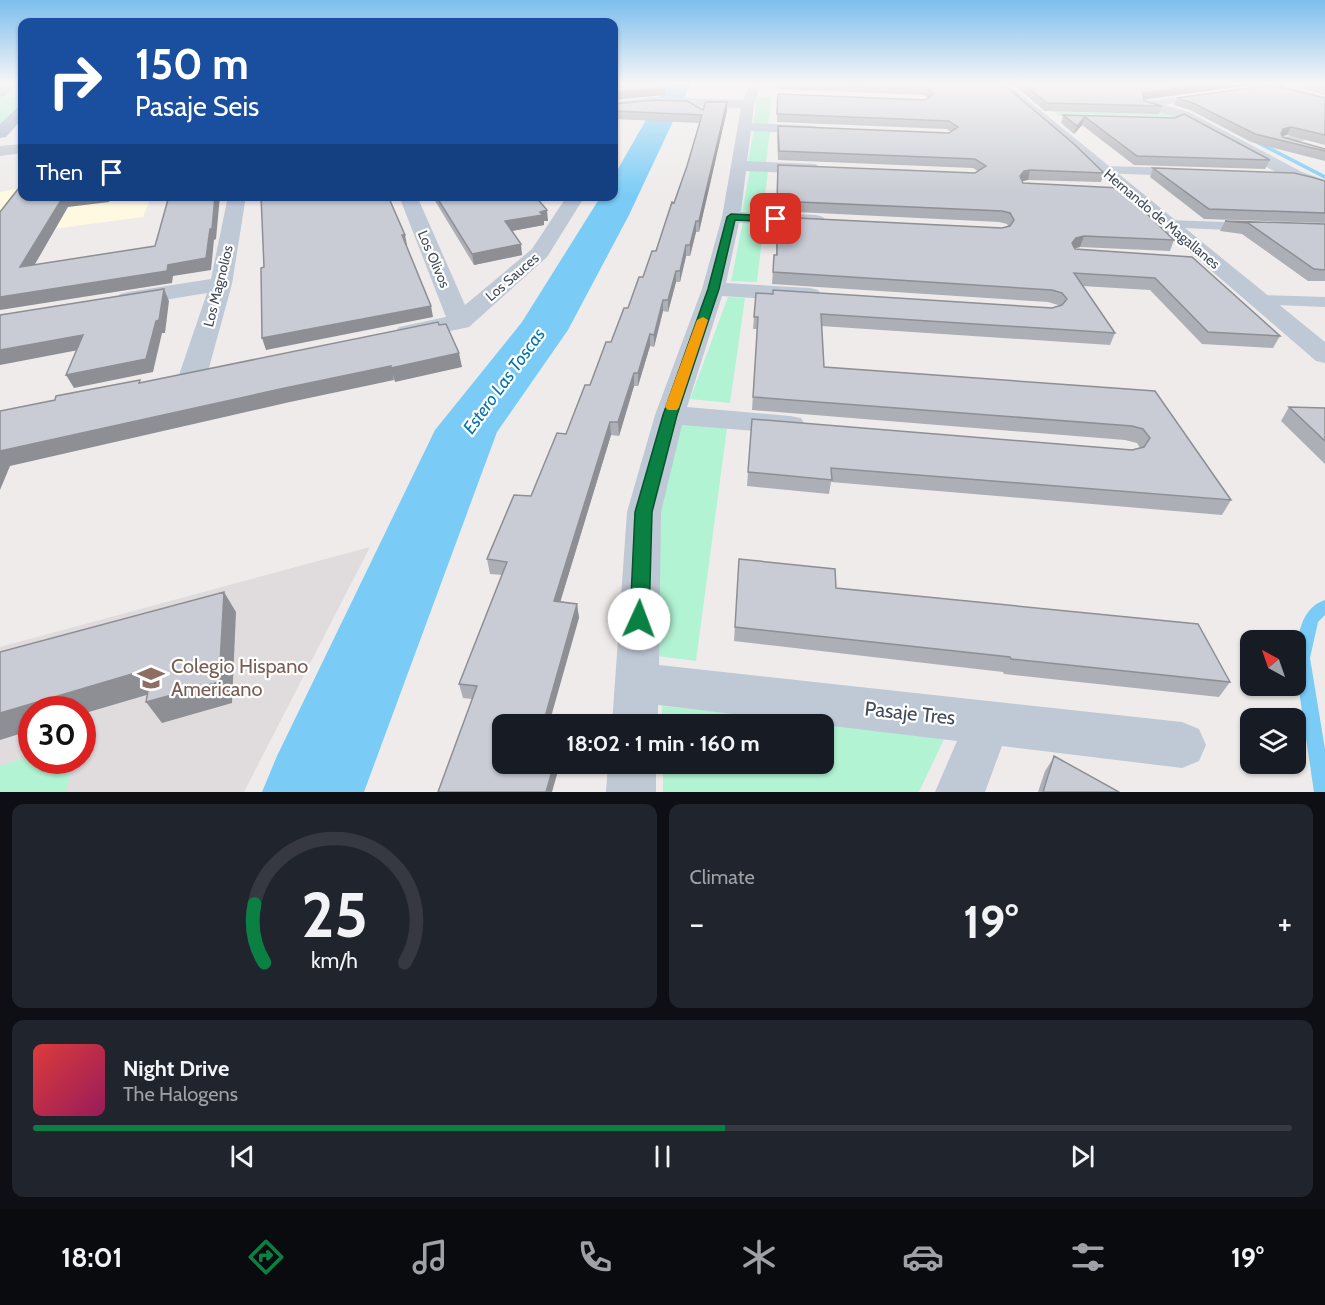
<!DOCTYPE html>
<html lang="en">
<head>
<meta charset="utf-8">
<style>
  body { margin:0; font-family:Cabin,sans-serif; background:#20242c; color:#f1f3f6; height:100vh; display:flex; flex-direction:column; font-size:22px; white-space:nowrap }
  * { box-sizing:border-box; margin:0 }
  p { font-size:20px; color:#9ea1a6 }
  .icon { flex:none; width:33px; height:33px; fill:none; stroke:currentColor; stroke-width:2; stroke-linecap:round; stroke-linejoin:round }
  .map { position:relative; height:792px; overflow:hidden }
  .drawer { display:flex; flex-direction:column; gap:12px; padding:12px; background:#0d0f14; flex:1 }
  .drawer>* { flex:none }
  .guide { position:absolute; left:18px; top:18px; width:600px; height:183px; border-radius:12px; box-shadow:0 2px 4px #0004; background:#1a4fa0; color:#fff; overflow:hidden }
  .needle { width:39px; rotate:320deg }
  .buttons { position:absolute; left:1240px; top:630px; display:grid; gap:12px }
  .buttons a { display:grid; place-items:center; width:66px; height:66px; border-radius:12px; background:#171b24; box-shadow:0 2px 4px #0004; font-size:30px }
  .speed { position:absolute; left:18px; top:696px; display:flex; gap:12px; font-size:30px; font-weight:700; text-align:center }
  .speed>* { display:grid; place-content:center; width:78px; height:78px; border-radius:50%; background:#171b24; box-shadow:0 2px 4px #0004; line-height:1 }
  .speed .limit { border:9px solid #d22; background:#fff; color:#111 }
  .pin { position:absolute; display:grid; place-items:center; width:51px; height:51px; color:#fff; margin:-26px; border-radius:12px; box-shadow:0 3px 9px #0006 }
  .me { position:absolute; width:66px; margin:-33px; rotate:2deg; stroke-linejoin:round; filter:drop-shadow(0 0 4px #0008) }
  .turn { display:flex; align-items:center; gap:21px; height:126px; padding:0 18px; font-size:27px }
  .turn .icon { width:78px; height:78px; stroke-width:2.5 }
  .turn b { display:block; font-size:42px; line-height:51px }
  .then { display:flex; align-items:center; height:57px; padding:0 18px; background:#0003; gap:12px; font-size:22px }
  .big { font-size:45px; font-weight:700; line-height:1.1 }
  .drawer .widget { flex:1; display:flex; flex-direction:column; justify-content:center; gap:9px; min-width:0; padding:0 21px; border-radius:12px; background:#20242c }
  .drawer .dial { align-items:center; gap:0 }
  .dial svg { height:156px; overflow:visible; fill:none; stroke:#363941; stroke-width:7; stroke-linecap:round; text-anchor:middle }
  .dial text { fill:#f1f3f6; stroke:none }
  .song { display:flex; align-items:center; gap:18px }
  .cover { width:72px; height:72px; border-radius:9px; background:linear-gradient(135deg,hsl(0 70% 55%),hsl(330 70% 35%)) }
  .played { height:6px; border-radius:3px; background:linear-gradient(90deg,#0b8043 55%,#363941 55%) }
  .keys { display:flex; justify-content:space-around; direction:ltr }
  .heat { display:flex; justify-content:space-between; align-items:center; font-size:33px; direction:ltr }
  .drawer .tiles { flex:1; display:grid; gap:12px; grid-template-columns:1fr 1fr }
  .widget:last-child { grid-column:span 2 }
  .trip { position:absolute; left:492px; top:714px; width:342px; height:60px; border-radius:12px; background:#171b24; box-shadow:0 2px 4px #0004; font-weight:700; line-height:60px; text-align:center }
  .tabs { display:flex; height:96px; justify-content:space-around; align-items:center; background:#090b0e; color:#9ea1a6 }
  .tabs .icon { width:42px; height:42px }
  .tabs .selected { color:#0b8043 }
  .tabs b { font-size:27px; color:#f1f3f6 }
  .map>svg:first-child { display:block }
  .commercial { fill:#fef9e0 }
  .education { fill:#e0dcdd; fill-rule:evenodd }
  .green { fill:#b2f3d4 }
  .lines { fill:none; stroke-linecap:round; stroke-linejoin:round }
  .stream { fill:#7accf6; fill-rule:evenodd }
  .river { fill:#7accf6; fill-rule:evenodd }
  .pedestrian { fill:#bfc8d5; fill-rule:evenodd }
  .minor { fill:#bfc8d5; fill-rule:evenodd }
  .tertiary { fill:#bfc8d5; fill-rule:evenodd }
  .primary { fill:#a7b6cf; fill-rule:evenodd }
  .wall { fill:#adafb6 }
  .shaded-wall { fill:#8d8f94 }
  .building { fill:#c9ccd4; stroke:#8d8f94; stroke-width:1.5 }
  .route { fill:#0b8043; stroke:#07532c; stroke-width:1.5 }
  .slow { fill:#f59e0b }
  .labels { text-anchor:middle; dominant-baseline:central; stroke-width:4.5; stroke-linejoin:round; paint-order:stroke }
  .far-street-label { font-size:14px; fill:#424c5b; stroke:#fff }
  .water-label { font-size:18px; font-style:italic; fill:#0075af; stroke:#fff }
  .near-education-label { font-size:20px; fill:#785e54; stroke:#fff; text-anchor:start }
  .near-street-label { font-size:20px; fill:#424c5b; stroke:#fff }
</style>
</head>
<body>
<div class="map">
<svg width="1325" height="792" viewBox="0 0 1325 792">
  <rect width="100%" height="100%" fill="#efebeb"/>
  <path class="commercial" d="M22 188V196L151 197 143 217 0 236V192Z"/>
  <path class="education" d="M370 547 244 792H0V647ZM32 710H82V760H32Z"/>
  <path class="green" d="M18 83H22V105L0 125V98Z
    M1025 89 1164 110 1178 118 1059 116Z
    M758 97H772L768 124 753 123Z
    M754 130H770L766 162 748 161Z
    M750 170 768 171 763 213 742 212Z
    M743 221 764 222 757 282 731 281Z
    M728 297 745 298 730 403 690 399Z
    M678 424 727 428 696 661 657 656V513Z
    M662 706 946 735 919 792H663V764H824V724H662Z
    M31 756 32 760 74 761 66 792H0V766Z"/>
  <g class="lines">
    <path class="stream" d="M1253 138 1325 175V179L1251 141Z
      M1325 600V615L1318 622 1310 658 1325 749V792H1314L1296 671C1296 646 1297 609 1325 600Z"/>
    <path class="river" d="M667 83H691L629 215 568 330 497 432 364 792H262L277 756 435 430 522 322 601 196H614V176Z"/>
    <path class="pedestrian" d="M1204 94 1207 95V99L1147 107 1142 104 1147 101Z
      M1104 166 1179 168 1185 172 1179 176 1100 173 1098 170Z
      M1168 220 1249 223 1256 227 1249 231 1163 227 1161 224 1163 221Z
      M1258 295 1325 297V307L1252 304 1249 300 1252 296Z"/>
    <path class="minor" d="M750 83H762L754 104 752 123 815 126 822 130 815 134 751 131 747 161 815 164 823 169 815 174 746 171 741 212 816 215 823 217 826 221 823 225 816 227 739 223 726 283 810 288 818 290 822 295 818 300 810 302 722 296 687 407 790 416 801 418 805 425 801 432 790 434 682 425 661 512 659 665 1182 722 1199 729 1206 745 1199 761 1182 768 1002 746 985 792H935L957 741 658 705V724H612L627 512 655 415 702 289 722 217 741 108 653 105 614 110V102L653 97 743 100Z
      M994 83H1007L1325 342V363L1316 361Z
      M1147 100 1189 112 1302 172 1325 180V192L1307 184 1290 180 1179 118 1142 107 1141 104 1142 101Z
      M1325 127V135L1286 145 1279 141 1281 138Z
      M22 144V153L0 156V146Z
      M228 196H246L232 284 207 375 203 381 193 383 183 381 179 375 207 293 128 306 120 304 116 299 120 294 128 292 211 279Z
      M399 196H417L465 305 532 249 567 196H585L547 257 469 327 408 340 399 337 395 332 399 327 446 317Z
      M608 764H656V792H606Z"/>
    <path class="tertiary" d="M1251 83H1274L1325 97V105L1253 86Z"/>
    <path class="primary" d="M3 83H19L5 96 0 97V86Z
      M22 106V119L6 137 0 138V124L17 108Z"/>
  </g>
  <path class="wall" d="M778 83H1002L1104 173 1101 182 1028 180 1022 181 1023 183 1174 240 1170 251 1080 247 1075 248V249L1192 257 1280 336 1273 348 1202 344 1150 290 1082 286 1115 333 1110 345 821 326 824 367 1155 391 1231 500 1222 515 831 482 829 494 747 486 752 419 1132 450 1140 448 1137 443 1125 440 752 410 757 329H753L756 293 1052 308 1059 306 1058 305 1048 302 772 284 774 255H776L777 217 1002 228 1008 226 1007 224 999 222 777 211 778 165 975 173 978 171 973 168 778 160 777 134 778 126 949 133 951 132 947 129 777 122 778 94 925 100 928 98 924 95 778 89Z
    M1011 83H1250V85L1144 100V101L1162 106 1159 114 1045 111Z
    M1305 83H1314L1325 85V95L1302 88Z
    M1177 98H1325V145L1287 135 1282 136 1283 137 1325 149V161L1251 142 1190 110 1174 105Z
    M614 104 703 110H727L699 232H696L690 256H686L680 282H676L668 312 663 311 654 347 650 346 638 386H634L619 436 611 435 560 602 577 604 579 618 472 699 463 698 459 684 502 575 490 574 487 559 531 496 566 434 643 277 656 251 674 203 687 166 699 123 614 119Z
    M1063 115 1175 118 1270 160 1265 169 1134 165 1082 125 1074 134 1061 123Z
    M1153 168 1325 181V223L1204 219 1150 177Z
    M432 196H554L538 199 548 221H544V225L511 231 522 255 474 265Z
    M1225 221 1325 224V281H1308L1242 234 1220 231Z
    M1289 407 1325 408V464L1281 421Z
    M738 574 836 588 1230 682 1219 697 1004 674 1003 672 734 641Z
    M1054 757 1119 792H1038L1045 771Z"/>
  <path class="shaded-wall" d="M1214 83H1250V85L1140 100 1143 93Z
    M665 88V95L614 100V101V92Z
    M727 102V110L699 232V221Z
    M1085 117 1082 125 1074 134 1077 126Z
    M1291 127 1287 135 1279 137 1283 129Z
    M614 131H615V140H614Z
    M1030 170 1028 180 1022 181 1020 176 1024 171Z
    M69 196H112L109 202 68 207 27 278 20 267 63 197Z
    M215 196H220L216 239 214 240 211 270 173 276 172 283 0 310V297L168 265 210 229Z
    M531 196H554L531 200Z
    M547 210 548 221H544V225L506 232 505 221Z
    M696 221V232L690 256V245Z
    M402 235H405L407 245H404Z
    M1084 236 1080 247 1072 249V243L1076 238Z
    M521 244 522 255 474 265 472 254Z
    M686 245V256L680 282V271Z
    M676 271V282L668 312V300Z
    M164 289 169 301 165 333H162L153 372 74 388 66 375Z
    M663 300V311L654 347V335Z
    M431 306 433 317 266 350 262 338Z
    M650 334V346L638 386V373Z
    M83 335 89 348 0 365V350Z
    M459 353 462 367 395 382 391 368Z
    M391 366 394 380 290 402 10 466 0 490V451L285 388Z
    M634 373V386L619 436 618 422Z
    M610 422 611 435 556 616 554 601Z
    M224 592 236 612 232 703 162 723 146 702Z
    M577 604 579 618 549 724H543Z
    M152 668 167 689 82 714V710H32V730L0 740V713Z
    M554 764H560L552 792H546Z"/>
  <path class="building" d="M614 83H656L665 88 614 92Z
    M804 83H1002L1074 144 1104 173 1030 170 1024 171 1020 176 1023 183 1120 188 1174 240 1084 236 1076 238 1072 243 1075 249 1192 257 1280 336 1208 332 1155 278 1074 273 1115 333 821 314 824 367 1155 391 1231 500 831 468 832 480 748 472 752 419 1132 450 1144 447 1150 438 1143 429 1132 426 753 397 758 317H754L756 293 773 294V290L1052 308 1062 305 1067 299 1062 293 1052 290 773 272 774 255H777V217L1002 228 1010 226 1014 220 1010 213 1002 211 777 201 778 165 975 173 986 166 975 159 779 151 778 126 949 133 958 127 949 121 777 114 778 94 925 100 934 94 926 87Z
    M1022 83H1214L1143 93 1144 101 1162 106 1047 103Z
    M1311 83 1325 85V87Z
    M1271 85 1325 98V135L1291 127 1283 129 1281 134 1283 137 1325 149V151L1255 134 1193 103 1177 98Z
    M653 100 687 101 703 110 706 102H727L699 221H696L690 245H686L680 271H676L668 300H663L654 335 650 334 638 373H634L618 422H610L554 601 577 604 543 724H502V764H554L546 792H438L477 686 459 684 507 562 487 559 514 495 531 496 557 433 566 434 585 385H590L606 342H611L624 308H628L639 277H643L652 251H656L672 202 674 203 687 166 702 115 614 111V104Z
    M1184 114 1270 160 1137 156 1085 117 1077 126 1063 115 1175 118Z
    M1153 168 1294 173 1311 177 1325 181V213L1209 209Z
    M22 184V196H69L63 197 20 267 155 246 169 196H215L212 229H210L206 258 168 265 167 271 0 297V212Z
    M261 196H388L405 235H402L431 306 262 338 261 268 264 267Z
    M436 196H535L547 210 540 212 543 215 505 221 521 244 472 254Z
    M1225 221 1325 224V270L1314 269 1248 223Z
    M164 289 159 320 156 321 146 359 66 375 83 335 0 350V315Z
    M438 322 439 325 446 324 459 353 391 368V366L285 388 0 451V411L55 400 56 396 140 380 139 383Z
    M1289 407 1325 408V441Z
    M739 559 835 569 836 588 1198 624 1230 682 1011 659 1010 657 735 627Z
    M224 592 219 682 146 702 152 668 0 713V652Z
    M1054 756 1119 792H1043Z"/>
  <linearGradient id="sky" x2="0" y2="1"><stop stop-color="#7cbeee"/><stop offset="0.43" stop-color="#f8f6f6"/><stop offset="1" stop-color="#f8f6f6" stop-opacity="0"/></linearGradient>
  <rect width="1325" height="194" fill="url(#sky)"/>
  <path class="route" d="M731 214 776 216 781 219 776 222 735 220 719 289 677 415 652 512 649 619 646 625 639 627 633 625 630 619 635 512 663 415 708 289 727 217Z"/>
  <path class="slow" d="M703 317 708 320 679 407 677 410H668L665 407 697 320Z"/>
  <defs>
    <symbol id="school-bare" viewBox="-9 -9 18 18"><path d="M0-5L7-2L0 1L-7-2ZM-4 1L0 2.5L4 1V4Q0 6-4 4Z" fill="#8d6e63" stroke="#fff" stroke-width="2.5" paint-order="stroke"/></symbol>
  </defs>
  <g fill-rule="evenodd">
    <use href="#school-bare" x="132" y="659" width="38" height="38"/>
  </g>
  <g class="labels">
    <g class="far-street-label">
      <text transform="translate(1162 219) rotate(40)">Hernando de Magallanes</text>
      <text transform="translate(434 259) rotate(67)">Los Olivos</text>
      <text transform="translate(512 277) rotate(-41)">Los Sauces</text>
      <text transform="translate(218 286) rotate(-76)">Los Magnolios</text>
    </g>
    <g class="water-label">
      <text transform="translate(504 381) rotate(-54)">Estero Las Toscas</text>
    </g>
    <g class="near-education-label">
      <text x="171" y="666">Colegio Hispano<tspan x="171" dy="23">Americano</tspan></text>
    </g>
    <g class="near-street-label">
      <text transform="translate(910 713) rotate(6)">Pasaje Tres</text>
    </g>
  </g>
</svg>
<div class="buttons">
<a><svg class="needle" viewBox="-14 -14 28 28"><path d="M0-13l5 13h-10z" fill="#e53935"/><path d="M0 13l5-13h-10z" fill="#9ea1a6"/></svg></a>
<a><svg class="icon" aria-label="layers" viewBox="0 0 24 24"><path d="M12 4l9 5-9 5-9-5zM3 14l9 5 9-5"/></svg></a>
</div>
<div class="speed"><div class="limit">30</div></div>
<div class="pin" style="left:776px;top:219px;background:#d93025"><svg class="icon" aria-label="arrive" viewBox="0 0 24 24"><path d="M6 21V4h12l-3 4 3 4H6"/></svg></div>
<svg class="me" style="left:639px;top:619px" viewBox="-20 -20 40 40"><circle r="19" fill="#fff"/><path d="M0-13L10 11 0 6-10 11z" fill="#0b8043"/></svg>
<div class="trip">18:02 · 1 min · 160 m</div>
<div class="guide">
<div class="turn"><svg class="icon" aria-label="right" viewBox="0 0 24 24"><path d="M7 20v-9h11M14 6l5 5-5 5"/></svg><div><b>150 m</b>Pasaje Seis</div></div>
<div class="then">Then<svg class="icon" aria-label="arrive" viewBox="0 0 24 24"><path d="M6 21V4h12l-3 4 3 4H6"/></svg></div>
</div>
</div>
<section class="drawer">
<div class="tiles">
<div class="widget dial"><svg viewBox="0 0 100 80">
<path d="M14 69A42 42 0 1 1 86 69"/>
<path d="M14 69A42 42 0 0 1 9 39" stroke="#0b8043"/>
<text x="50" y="56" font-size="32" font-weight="700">25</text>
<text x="50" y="72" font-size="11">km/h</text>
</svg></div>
<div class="widget"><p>Climate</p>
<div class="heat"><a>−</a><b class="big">19°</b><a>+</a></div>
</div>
<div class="widget">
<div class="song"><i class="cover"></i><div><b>Night Drive</b><p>The Halogens</p></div></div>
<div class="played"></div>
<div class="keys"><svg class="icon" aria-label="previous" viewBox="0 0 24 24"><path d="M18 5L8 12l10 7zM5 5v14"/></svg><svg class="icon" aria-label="pause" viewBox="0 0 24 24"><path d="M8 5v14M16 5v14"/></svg><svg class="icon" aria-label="next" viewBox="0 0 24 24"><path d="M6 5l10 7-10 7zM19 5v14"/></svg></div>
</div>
</div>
</section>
<nav class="tabs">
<b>18:01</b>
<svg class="icon selected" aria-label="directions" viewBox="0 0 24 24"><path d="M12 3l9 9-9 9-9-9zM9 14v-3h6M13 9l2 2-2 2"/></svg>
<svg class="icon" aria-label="music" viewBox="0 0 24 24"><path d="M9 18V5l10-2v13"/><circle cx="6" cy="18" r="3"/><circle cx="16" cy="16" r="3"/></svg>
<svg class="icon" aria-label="phone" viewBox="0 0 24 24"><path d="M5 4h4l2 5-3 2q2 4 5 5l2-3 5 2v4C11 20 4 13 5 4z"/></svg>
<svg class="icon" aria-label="climate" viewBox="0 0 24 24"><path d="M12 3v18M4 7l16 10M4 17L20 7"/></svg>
<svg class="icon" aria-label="car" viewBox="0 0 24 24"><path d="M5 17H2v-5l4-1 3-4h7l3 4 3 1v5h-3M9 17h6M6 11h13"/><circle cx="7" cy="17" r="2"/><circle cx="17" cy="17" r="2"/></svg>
<svg class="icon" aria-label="filters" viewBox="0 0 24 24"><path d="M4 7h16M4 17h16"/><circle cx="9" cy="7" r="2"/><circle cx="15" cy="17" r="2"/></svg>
<b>19°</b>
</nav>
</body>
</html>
